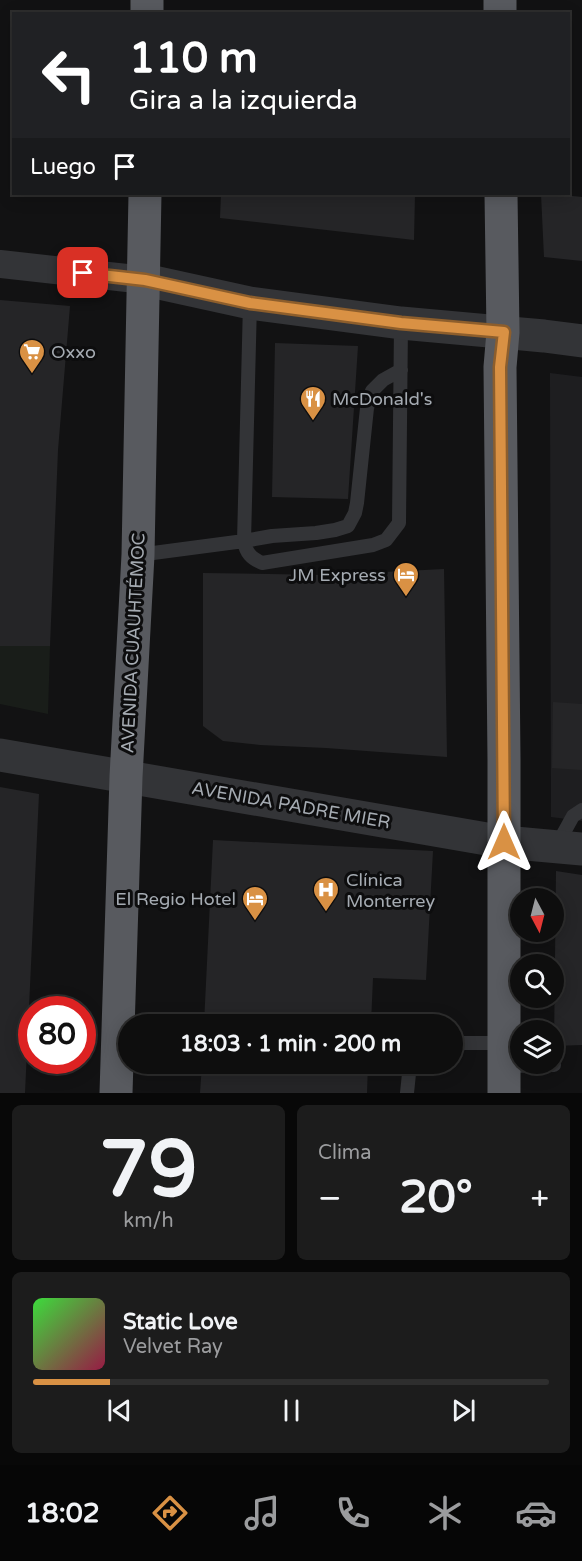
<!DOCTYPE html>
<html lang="es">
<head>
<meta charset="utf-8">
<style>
  body { margin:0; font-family:"Varela Round",sans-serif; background:#1c1c1c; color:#f1f3f6; height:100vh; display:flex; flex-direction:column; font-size:22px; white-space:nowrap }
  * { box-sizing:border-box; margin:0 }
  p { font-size:20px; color:#9b9c9e }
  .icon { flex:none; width:33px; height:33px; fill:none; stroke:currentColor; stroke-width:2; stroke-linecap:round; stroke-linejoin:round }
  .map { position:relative; height:1093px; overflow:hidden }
  .details { display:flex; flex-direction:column; gap:12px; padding:12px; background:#080808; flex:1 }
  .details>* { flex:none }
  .guide { position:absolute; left:12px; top:12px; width:558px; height:183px; border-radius:0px; box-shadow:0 3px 15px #0003,0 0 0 2px #2e2e2e; background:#202124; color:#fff; overflow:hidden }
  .needle { width:39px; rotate:173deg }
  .fabs { position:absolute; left:510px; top:888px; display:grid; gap:12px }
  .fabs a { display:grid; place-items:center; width:54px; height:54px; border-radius:50%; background:#0e0e0e; box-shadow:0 3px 15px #0003,0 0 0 2px #2e2e2e; font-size:30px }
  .speed { position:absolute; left:18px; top:996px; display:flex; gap:12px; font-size:30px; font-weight:700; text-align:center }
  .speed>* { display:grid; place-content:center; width:78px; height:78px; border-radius:50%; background:#0e0e0e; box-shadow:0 3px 15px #0003,0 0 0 2px #2e2e2e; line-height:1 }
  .speed .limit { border:9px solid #d22; background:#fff; color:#111 }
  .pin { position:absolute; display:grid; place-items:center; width:51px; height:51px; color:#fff; margin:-26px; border-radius:12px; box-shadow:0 3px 9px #0006 }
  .me { position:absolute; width:66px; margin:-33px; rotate:0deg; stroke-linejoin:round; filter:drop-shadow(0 0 4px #0008) }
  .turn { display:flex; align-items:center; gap:21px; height:126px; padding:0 18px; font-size:27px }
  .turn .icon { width:78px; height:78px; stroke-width:2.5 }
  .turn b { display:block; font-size:42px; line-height:51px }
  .then { display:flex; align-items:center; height:57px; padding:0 18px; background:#0003; gap:12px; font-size:22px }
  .big { font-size:45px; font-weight:700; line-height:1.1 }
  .details .widget { flex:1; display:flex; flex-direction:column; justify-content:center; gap:9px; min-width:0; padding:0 21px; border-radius:9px; background:#1c1c1c }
  .details .dial { align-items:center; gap:0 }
  .dial b { font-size:78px; line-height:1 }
  .song { display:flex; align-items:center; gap:18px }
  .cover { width:72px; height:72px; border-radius:9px; background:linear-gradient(135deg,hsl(120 70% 55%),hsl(340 70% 35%)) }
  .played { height:6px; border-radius:3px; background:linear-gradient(90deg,#d99144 15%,#2e2e2e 15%) }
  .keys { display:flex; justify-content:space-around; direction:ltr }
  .heat { display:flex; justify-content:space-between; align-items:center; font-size:33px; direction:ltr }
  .details .tiles { flex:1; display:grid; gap:12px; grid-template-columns:1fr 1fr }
  .widget:last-child { grid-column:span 2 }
  .trip { position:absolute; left:118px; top:1014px; width:345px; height:60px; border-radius:30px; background:#0e0e0e; box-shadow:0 3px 15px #0003,0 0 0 2px #2e2e2e; font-weight:700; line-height:60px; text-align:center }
  .tabs { display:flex; height:96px; justify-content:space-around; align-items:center; background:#060606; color:#9b9c9e }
  .tabs .icon { width:42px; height:42px }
  .tabs .on { color:#d99144 }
  .tabs b { font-size:27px; color:#f1f3f6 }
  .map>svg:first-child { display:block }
  .built { fill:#1e1e20 }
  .green { fill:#191d19 }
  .building { fill:#252527 }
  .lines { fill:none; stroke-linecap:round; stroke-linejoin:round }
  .service { stroke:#333437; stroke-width:14 }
  .minor { stroke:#333437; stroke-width:28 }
  .tertiary { stroke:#333437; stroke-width:33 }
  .trunk { stroke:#585a5f; stroke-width:33 }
  .route-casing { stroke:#8d5e2c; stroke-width:15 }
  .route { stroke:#d99144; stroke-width:10 }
  .labels { text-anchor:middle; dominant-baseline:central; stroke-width:6; stroke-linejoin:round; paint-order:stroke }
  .poi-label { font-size:18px; fill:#a5abb2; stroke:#0d0d0e; text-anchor:start }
  .street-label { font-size:18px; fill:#a5abb2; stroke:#0d0d0e }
</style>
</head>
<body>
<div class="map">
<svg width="582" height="1093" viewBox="0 0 582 1093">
  <rect width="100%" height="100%" fill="#121213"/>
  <path class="built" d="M550 373 582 377V821L551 817Z"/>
  <path class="green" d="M0 646H50L48 714 0 704Z"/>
  <path class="building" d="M221 194H415L414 240 220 218Z
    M541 194H555L582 197V261L544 257Z
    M0 300 70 306 58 450 50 646H0Z
    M275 343 358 346 348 499 272 497Z
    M444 569 447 757 326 748 260 745 223 741 203 726V573L325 575Z
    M553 702 582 704V770L552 768Z
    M0 787 39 794 25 1093H0Z
    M213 840 433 851 426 980 373 978 371 1024H204Z
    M556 871 582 875V1045L554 1046Z
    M202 1064H368L367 1093H200Z"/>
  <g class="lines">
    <path class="service" d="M250 303 244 541C246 553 251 558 262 563L373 545 386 540 399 523 401 324
      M138 555 244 541 272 536 316 533 335 530 348 526 355 513 357 503 367 408 372 391 383 380 401 370
      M556 847 573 816 582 810
      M453 1043H504
      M504 1066 554 1065
      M407 1093 410 1064"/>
    <path class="minor" d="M0 264 145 280"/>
    <path class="tertiary" d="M145 280 250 303 401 323 544 336 582 341
      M0 755 504 842 582 849"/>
    <path class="trunk" d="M500 0V14
      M147 14V0
      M501 194 503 332 500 367 504 760V1093
      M116 1093 126 777 138 555 145 194"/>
  </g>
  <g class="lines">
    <defs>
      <path id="route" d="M83 273 145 280 250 303 401 323 504 332 500 367 504 842"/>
    </defs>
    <use href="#route" class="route-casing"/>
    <use href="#route" class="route"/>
  </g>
  <defs>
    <symbol id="supermarket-pin" viewBox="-11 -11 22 30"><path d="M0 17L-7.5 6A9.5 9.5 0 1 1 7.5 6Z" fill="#d99144" stroke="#0d0d0e"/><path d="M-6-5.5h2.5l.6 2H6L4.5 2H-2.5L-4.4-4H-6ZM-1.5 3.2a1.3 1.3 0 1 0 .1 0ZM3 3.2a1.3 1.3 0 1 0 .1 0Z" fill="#fff"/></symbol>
    <symbol id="restaurant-pin" viewBox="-11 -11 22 30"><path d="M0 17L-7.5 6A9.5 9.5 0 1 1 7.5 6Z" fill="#d99144" stroke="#0d0d0e"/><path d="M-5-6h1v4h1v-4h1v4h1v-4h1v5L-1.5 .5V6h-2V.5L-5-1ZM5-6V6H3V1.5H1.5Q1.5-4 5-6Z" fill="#fff"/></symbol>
    <symbol id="hotel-pin" viewBox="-11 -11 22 30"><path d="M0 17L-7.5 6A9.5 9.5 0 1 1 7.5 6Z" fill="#d99144" stroke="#0d0d0e"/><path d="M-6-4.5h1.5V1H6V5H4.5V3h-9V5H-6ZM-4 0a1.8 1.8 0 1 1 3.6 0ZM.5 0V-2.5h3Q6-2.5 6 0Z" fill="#fff"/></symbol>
    <symbol id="hospital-pin" viewBox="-11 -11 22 30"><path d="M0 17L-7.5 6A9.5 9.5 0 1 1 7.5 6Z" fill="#d99144" stroke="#0d0d0e"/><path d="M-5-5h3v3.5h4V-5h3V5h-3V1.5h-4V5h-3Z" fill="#fff"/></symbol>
  </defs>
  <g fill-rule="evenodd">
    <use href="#supermarket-pin" x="17" y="337" width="30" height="40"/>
    <use href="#restaurant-pin" x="298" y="384" width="30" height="40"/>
    <use href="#hotel-pin" x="391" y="560" width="30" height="40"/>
    <use href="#hospital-pin" x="311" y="875" width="30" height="40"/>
    <use href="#hotel-pin" x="240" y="884" width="30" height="40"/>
  </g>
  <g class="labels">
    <g class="poi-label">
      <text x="51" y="352">Oxxo</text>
      <text x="332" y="399">McDonald's</text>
      <text x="386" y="575" text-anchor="end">JM Express</text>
      <text x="346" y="880">Clínica<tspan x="346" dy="21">Monterrey</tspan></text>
      <text x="236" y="899" text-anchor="end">El Regio Hotel</text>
    </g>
    <g class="street-label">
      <text transform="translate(133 643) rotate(-87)">AVENIDA CUAUHTÉMOC</text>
      <text transform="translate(291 805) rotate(10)">AVENIDA PADRE MIER</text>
    </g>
  </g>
</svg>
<div class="fabs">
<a><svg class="needle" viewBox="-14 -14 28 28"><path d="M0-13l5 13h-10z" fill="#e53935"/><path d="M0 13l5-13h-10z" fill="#9b9c9e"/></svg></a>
<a><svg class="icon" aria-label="search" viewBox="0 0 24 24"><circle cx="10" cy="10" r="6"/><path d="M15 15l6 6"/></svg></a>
<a><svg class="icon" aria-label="layers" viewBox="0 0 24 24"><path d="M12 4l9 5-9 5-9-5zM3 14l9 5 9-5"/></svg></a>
</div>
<div class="speed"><div class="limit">80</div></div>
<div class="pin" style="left:83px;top:273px;background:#d93025"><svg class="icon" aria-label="arrive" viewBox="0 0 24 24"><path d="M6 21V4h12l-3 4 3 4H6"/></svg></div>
<svg class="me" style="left:504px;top:842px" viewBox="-20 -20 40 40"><path d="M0-17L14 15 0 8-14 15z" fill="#d99144" stroke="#fff" stroke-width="4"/></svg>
<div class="trip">18:03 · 1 min · 200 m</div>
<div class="guide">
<div class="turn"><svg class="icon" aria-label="left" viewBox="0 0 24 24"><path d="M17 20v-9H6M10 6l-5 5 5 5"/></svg><div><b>110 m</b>Gira a la izquierda</div></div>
<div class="then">Luego<svg class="icon" aria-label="arrive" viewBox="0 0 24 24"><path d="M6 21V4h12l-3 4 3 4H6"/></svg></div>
</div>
</div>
<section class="details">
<div class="tiles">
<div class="widget dial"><b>79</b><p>km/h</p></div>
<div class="widget"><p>Clima</p>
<div class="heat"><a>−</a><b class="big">20°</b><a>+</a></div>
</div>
<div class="widget">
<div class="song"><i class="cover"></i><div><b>Static Love</b><p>Velvet Ray</p></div></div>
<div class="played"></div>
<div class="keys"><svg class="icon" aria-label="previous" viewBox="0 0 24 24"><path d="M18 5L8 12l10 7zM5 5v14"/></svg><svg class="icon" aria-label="pause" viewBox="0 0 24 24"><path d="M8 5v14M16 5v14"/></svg><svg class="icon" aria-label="next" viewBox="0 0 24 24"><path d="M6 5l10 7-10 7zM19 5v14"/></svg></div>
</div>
</div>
</section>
<nav class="tabs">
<b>18:02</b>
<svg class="icon on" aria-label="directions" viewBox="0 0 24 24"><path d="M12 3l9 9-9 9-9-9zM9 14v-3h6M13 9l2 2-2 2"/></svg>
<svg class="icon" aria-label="music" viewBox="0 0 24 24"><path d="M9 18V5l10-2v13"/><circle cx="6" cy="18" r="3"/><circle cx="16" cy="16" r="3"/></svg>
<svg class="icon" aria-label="phone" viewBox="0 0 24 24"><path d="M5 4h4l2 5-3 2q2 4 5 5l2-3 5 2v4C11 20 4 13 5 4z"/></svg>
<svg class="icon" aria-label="climate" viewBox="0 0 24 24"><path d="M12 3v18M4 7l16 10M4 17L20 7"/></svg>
<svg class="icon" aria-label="car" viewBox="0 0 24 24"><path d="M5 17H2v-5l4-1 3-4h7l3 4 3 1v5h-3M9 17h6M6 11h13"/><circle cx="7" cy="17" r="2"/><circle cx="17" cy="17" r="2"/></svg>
</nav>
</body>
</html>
